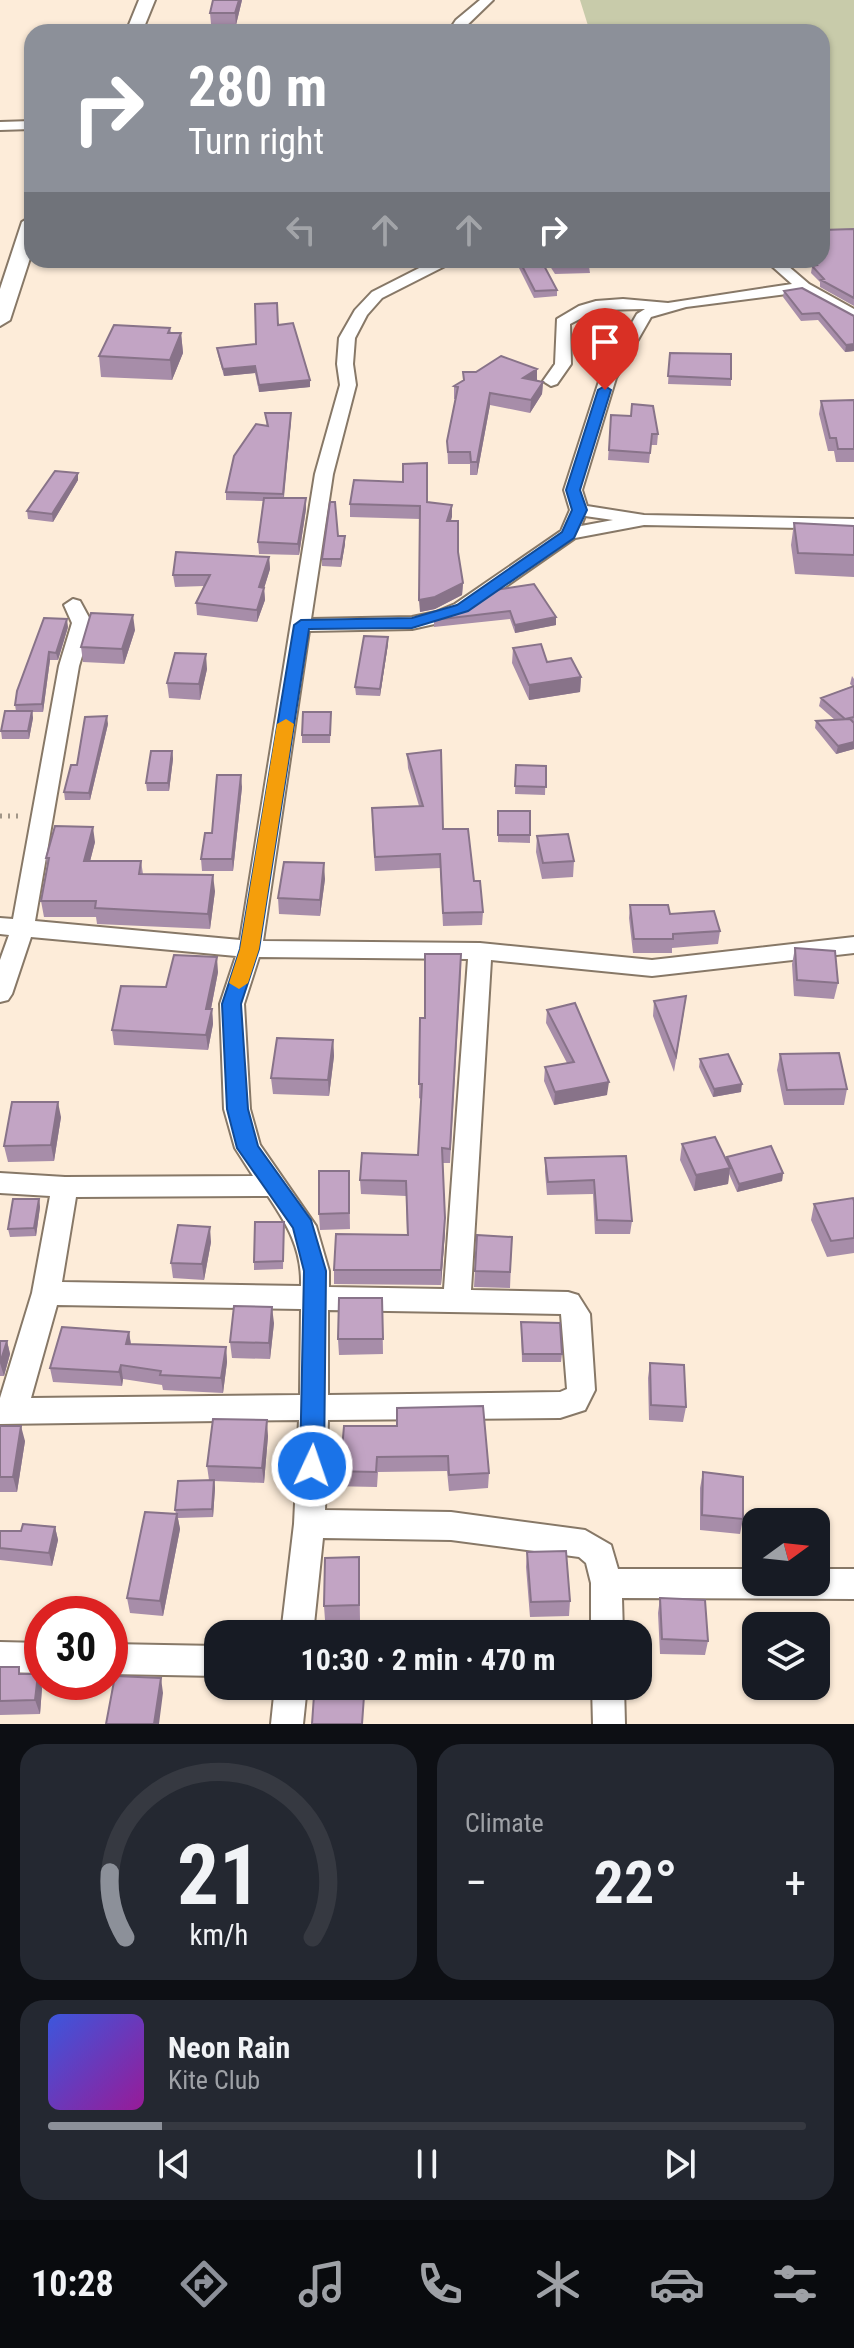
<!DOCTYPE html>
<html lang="en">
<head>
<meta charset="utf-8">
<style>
  body { margin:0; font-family:"Roboto Condensed",sans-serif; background:#242831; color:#f1f3f6; height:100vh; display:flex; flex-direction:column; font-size:30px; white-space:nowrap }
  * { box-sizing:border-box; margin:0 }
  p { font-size:26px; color:#9ea1a6 }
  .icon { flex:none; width:44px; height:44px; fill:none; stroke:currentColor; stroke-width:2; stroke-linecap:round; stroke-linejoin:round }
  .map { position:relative; height:1724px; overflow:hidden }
  .panel { display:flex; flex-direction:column; gap:20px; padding:20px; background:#0d0f14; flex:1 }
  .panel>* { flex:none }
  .banner { position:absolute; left:24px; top:24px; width:806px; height:244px; border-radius:24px; box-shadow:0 2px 6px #0004; background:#8c9099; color:#fff; overflow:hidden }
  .needle { width:52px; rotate:75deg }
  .buttons { position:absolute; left:742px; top:1508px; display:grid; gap:16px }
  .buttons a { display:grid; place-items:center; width:88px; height:88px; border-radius:16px; background:#171b24; box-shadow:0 2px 6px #0004; font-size:40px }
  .speed { position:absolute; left:24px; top:1596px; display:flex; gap:16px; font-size:40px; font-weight:700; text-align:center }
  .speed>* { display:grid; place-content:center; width:104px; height:104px; border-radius:50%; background:#171b24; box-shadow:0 2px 6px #0004; line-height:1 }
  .speed .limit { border:12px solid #d22; background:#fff; color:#111 }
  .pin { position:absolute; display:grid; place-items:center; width:68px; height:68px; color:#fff; margin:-82px -34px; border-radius:50% 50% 50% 0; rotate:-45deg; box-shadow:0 0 8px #0007 }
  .pin .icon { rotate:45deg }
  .me { position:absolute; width:88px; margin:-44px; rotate:3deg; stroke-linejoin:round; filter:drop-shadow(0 0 6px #0008) }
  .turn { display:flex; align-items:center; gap:28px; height:168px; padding:0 32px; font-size:36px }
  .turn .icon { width:104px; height:104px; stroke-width:2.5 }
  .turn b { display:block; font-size:56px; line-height:68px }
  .lanes { display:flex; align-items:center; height:76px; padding:0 32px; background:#0003; justify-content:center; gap:40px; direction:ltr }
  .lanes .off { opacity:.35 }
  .big { font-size:60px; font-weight:700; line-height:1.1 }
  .panel .tile { flex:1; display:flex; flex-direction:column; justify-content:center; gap:12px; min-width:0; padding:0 28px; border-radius:24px; background:#242831 }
  .panel .dial { align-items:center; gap:0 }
  .dial svg { height:208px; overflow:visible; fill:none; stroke:#363941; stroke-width:7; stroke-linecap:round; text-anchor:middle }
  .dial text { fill:#f1f3f6; stroke:none }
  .song { display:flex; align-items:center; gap:24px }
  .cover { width:96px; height:96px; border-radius:12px; background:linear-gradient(135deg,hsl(230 70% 55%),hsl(300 70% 35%)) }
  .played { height:8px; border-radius:4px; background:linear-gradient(90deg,#8c9099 15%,#363941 15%) }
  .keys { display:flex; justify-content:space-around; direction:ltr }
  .heat { display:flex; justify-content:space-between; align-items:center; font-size:44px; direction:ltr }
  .panel .tiles { flex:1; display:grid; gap:20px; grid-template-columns:1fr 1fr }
  .tile:last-child { grid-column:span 2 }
  .trip { position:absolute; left:204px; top:1620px; width:448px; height:80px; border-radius:24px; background:#171b24; box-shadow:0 2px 6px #0004; font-weight:700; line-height:80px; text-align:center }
  .dock { display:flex; height:128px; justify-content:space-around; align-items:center; background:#090b0e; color:#9ea1a6 }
  .dock .icon { width:56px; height:56px }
  .dock .active { color:#8c9099 }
  .dock b { font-size:36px; color:#f1f3f6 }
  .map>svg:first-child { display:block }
  .green { fill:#c8cbaa }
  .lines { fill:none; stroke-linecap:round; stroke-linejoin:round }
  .street-casing { stroke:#877867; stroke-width:4 }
  .secondary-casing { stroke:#877867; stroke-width:4 }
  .path { stroke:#a29688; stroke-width:5; stroke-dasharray:2 6; stroke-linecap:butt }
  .street { fill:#fff; fill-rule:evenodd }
  .secondary { fill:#fff; fill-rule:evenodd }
  .wall { fill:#a78da9 }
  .shaded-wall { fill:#887389 }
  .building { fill:#c2a4c4; stroke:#887389; stroke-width:2 }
  .route { fill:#1a73e8; stroke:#114b97; stroke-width:2 }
  .slow { fill:#f59e0b }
</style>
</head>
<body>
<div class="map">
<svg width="854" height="1724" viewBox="0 0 854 1724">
  <rect width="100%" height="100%" fill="#fdecd9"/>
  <path class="green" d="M580 0H854V288L806 260H822V32H590Z"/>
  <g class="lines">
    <defs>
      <path id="street" d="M480 0H493L460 32H448L456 20Z
        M32 121V129L0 130V122Z
        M435 260H449V264L382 298 367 315 355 338 353 364 356 385 333 474 311 619 412 617 436 612 455 604 561 531 570 510 564 490 600 378 637 314 645 309 597 310 570 324 571 364 557 384 551 386 543 381 555 364 557 319 579 306 596 301 623 299 668 303 792 284 765 260H781L809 284 854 309V320L802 292 686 307 651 317 616 378 582 490 587 506 644 515 854 519V529L644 525 575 538 469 612 448 621 412 629 309 631 263 941 480 943 652 960 854 937V953L652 976 491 960 471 1290 568 1292 578 1295 590 1314 595 1390 585 1410 560 1418 328 1420 325 1510 451 1512 585 1530 611 1545 618 1569H756V1582H816V1569H854V1599L622 1598 623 1634H591V1583L586 1563 579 1557 451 1540 323 1538 313 1634H281L294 1524 299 1420 0 1424V1398L32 1293 50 1196 0 1193V1173L65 1177 253 1176 235 1148 224 1109 220 1004 236 956 31 937 12 994 8 1000 0 1002V960L9 935 0 934V918L13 919 59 666 72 623 64 605 73 599 80 601 92 623 79 666 35 921 240 940 315 474 340 385 337 364 339 338 355 310 372 292ZM585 516 613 520 581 526ZM259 957 468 959 444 1289 329 1287V1271L316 1226 260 1145 250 1109 244 1004ZM268 1196C288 1226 302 1249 301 1286L62 1282 76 1197ZM57 1305 301 1309 300 1395 31 1398ZM328 1310 561 1314 567 1389 560 1392 328 1395Z
        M0 1642 42 1643V1673L0 1672Z
        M110 1644 218 1646V1676L110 1674Z
        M275 1686H307L303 1724H271Z
        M592 1686H624L625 1724H593Z"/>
      <path id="secondary" d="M139 0H155L142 32H126Z
        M32 216V252L10 320 0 326V289L22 222Z"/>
    </defs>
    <use href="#street" class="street-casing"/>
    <use href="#secondary" class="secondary-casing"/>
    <path class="path" d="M0 816H22"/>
    <use href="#street" class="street"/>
    <use href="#secondary" class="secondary"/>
  </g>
  <path class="wall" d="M242 0 236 25 211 24 210 13Z
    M854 229V306L820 287V282L811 273 812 267 807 260H822Z
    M515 260H541L557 290V296L534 298Z
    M546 260H588L590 273 555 274Z
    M654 260H692L656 263Z
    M784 291 854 316V351L845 352 818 320 801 321 783 297Z
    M278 325 310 387 259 392 255 373 224 376 218 355 217 348 256 344Z
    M170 328 171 333H181L183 353 172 380 101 377 99 356Z
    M670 353 731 379V386L668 384Z
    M537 369V381L543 382 542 394 530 413 490 405 477 475H470V464H448L447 441 455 399H454V386L463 381V372Z
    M854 400V462H836L834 451H828L819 414 821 401Z
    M265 413 291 420 284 498H306V509L299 555 259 554 258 542 263 501 226 500V492L267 426Z
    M611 415 631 416 658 434 657 445H651L649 463 608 460Z
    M78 473V480L53 522 28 519 27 511Z
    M427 502 452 505 450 521 458 552 463 583 462 595 435 609 420 612V519L350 517V504Z
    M794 523 854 526V577L795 574 791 545Z
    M338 536H345V544L341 567 322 566V559Z
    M269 557 270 569 264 588 265 600 257 622 197 615 196 603 204 586 175 587 173 575Z
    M470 607 556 617V625L515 633 510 619 434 627V620Z
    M68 627 58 660H50L43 712H32L33 718 29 739H2L1 731 16 711 15 705 17 691Z
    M135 630 124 664 83 662 81 647Z
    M388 637V644L380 696 356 695 355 687Z
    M513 648 547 662 581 677 580 692 529 700 512 663Z
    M207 669 200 700 169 698 167 683Z
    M852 676 854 679V749L836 754 815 728 816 721 835 720 819 706 821 698 852 686 850 684Z
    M331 712 330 743H302V735Z
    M108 724 90 800H65L64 792 77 765Z
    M172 751 173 759 169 791H147L146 783Z
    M407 754 443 829 474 881 483 912 482 925 443 926 440 868 375 871 372 822 419 806 408 768Z
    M516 765 546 766 545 795 515 794Z
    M242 787 233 871H202L201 859 212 833Z
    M498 811H530V843L498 842Z
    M537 836 574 861 573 877 542 879 536 852Z
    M95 842 90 861H141L143 874 215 891 210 929 97 924 96 917H44L41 901 47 866 46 858Z
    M325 879 320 916 279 914 278 898Z
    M630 905 670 914 720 931 718 944 672 948V953H633L629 918Z
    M795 948 838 983 834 999 794 996 792 964Z
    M461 969 450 1163H443L445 1232 441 1285 334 1284V1270L407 1235 406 1196 361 1194 360 1180 418 1155 421 1099 419 1098 420 1018H425Z
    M218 972 211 1009H212L213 1024 208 1050 114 1045 112 1030 166 987Z
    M654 1001 684 1012 674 1072 653 1016Z
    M547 1010 607 1095 554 1105 544 1081 545 1067 567 1063 546 1023Z
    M333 1040 334 1056 329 1096 273 1094 271 1078Z
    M780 1054 847 1089 844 1105H784L777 1070Z
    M700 1059 741 1092 713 1097 699 1067Z
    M61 1117 54 1161 8 1162 4 1146Z
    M682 1144 726 1159 727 1157 783 1173 782 1181 737 1192 729 1174 728 1184 694 1191 680 1160Z
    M626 1156 632 1221 630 1234H595L593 1194 547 1195 545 1172V1158Z
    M349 1171 350 1229 320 1230 319 1214Z
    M39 1199 40 1207 36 1236 10 1237 8 1229Z
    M854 1201V1253L827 1257 811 1220 814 1204Z
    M284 1222 283 1269 254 1270V1262Z
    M477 1235 512 1237 510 1288 474 1287Z
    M211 1242 204 1280 173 1278 171 1263Z
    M382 1298 383 1354 339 1355 338 1339Z
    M521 1322 562 1354 561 1362H522Z
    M274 1323 270 1359 232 1358 230 1342Z
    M129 1332 131 1344 226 1347 227 1362 223 1393 163 1390 162 1385 123 1379 122 1386 53 1382 50 1368Z
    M0 1341H7L10 1354 4 1376H0Z
    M650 1363 686 1407 683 1422 649 1420 648 1378Z
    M0 1426 25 1441 17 1492H0Z
    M397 1426 489 1473 488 1488 449 1491 447 1471 378 1472 377 1487 329 1486 328 1471 342 1450Z
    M268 1436 264 1483 214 1481 215 1488 213 1517 178 1518 180 1529 163 1616 130 1613 127 1598 176 1514 175 1510 209 1480 207 1466Z
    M703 1472 743 1519 740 1534 700 1530V1488Z
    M55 1527 58 1540 52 1566 0 1560V1531H21Z
    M527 1552 570 1601 569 1616 530 1617 526 1567Z
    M359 1557 360 1620H325L324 1606Z
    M660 1598 708 1641 705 1655 660 1654 658 1613Z
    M0 1667 22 1674 42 1688 40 1714 0 1715Z"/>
  <path class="shaded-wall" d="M239 0H242L236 25 235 13Z
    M621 260H641L621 263Z
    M181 333 183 353 172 380 170 360Z
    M854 344V351L845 352 846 345Z
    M255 366V373L224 376 223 369Z
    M537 369V382L523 378Z
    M310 380V387L259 392V385Z
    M543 382 542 394 530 413 531 400Z
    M490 393V405L477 475V462Z
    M291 413V420L283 501V494Z
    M78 473V480L53 522 52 514Z
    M306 498V509L299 555 298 544Z
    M452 505V517L447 534V521Z
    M345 536V544L341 567V559Z
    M269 557 270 569 262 595 264 588 265 600 257 622V610L259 587Z
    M463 583 462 595 435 609 420 612 419 600Z
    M133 615 135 630 124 664 122 649Z
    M556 617V625L515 633V625Z
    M67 619 68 627 58 660 56 653Z
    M388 637V644L380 696V689Z
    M49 652 50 660 43 712 42 704Z
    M206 654 207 669 200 700 199 684Z
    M581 677 580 692 529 700V685Z
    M32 711 33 718 29 739 28 731Z
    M107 716 108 724 90 800 89 793Z
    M854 742V749L836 754 838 746Z
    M172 751 173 759 169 791 168 783Z
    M241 775 242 787 233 871 232 859Z
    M93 827 95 842 86 877 84 861Z
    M324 863 325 879 320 916V900Z
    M213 875 215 891 210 929 208 914Z
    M217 957 218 972 208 1024 206 1009Z
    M212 1009 213 1024 208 1050 206 1035Z
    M333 1040 334 1056 329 1096 328 1080Z
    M609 1082 607 1095 554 1105 555 1092Z
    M742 1084 741 1092 713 1097 714 1089Z
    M58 1102 61 1117 54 1161 51 1145Z
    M730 1168 728 1184 694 1191 696 1175Z
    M783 1173 782 1181 737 1192 739 1184Z
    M39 1199 40 1207 36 1236 34 1228Z
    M445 1218V1232L441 1285V1270Z
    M210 1227 211 1242 204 1280 202 1264Z
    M272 1307 274 1323 270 1359 269 1343Z
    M129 1332 131 1346 126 1344Z
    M7 1341 10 1354 4 1376 0 1363Z
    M226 1347 227 1362 223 1393 221 1378Z
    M121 1365 123 1379 122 1386 119 1372Z
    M267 1420 268 1436 264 1483 262 1468Z
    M21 1426 25 1441 17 1492 13 1477Z
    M214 1480 215 1488 213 1517 212 1509Z
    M177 1514 180 1529 163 1616 160 1601Z
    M55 1527 58 1540 52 1566 49 1553Z
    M38 1674 42 1688 40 1714 35 1700Z
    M161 1678 163 1693 159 1724H154Z"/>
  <path class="building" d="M213 0H239L235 13H210Z
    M854 229V298L821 280 824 279 812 266 817 265 813 260H822V230Z
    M519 260H541L557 290 535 291Z
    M551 260H588L590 266 556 267Z
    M802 288 854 316V344L846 345 819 313 802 314 784 291Z
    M277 303 278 325 293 323 310 380 259 385 255 366 223 369 217 348 256 344 255 304Z
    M114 325 170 328 168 333H181L170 360 99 356Z
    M670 353 731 354V379L668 376Z
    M501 356 537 369 523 378 543 382 531 400 490 393 477 462H471L470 452H448L447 441 458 387 454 386 464 380 463 372H476Z
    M854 400V449H838L836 438H830L821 401Z
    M632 404 653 406 658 434H652L650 453 609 450 611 415 631 416Z
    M265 413H291L283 494 226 492 234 456 256 424 268 426Z
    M427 463V502L452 505 447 521H458V552L463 583 435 597 419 600 420 506 350 504 354 480 403 482V464Z
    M55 471 78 473 52 514 27 511Z
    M264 498H306L298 544 258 542Z
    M330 502H335L338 536H345L341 559H322Z
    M794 523 854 526V555L798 553Z
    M176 552 269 557 259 587 264 588 257 610 196 603 210 575H173Z
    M534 584 556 617 515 625 510 611 434 620 470 607 495 590Z
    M91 613 133 615 122 649 81 647Z
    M44 618 67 619 56 653 49 652 42 704 15 705 17 691Z
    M364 636 388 637 380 689 355 687Z
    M541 644 547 662 571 658 581 677 529 685 513 648Z
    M175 653 206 654 199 684 167 683Z
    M854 686V717L845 719 821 698Z
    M5 711H32L28 731H1Z
    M303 712H331L330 735H302Z
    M107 716 89 793 64 792 71 765H77L85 717Z
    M850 719 854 723V742L838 746 816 721Z
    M441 750 443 829H468L474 881H480L483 912 443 913 440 854 375 857 372 808 423 806 407 754Z
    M151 751H172L168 783H146Z
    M516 765 546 766V787L515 786Z
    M217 775H241L232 859H201L205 833H212Z
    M498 811H530V835H498Z
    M55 826 93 827 84 861H141L139 874 213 875 208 914 95 908 96 901H41L49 858H46Z
    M568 834 574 861 543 863 537 836Z
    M284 862 324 863 320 900 278 898Z
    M630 905H668L670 914 714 911 720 931 673 934V939H634Z
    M795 948 835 951 838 983 797 980Z
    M425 954H461L450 1149 442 1148 445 1218 441 1270H334L336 1234 408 1235 406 1181 360 1180 362 1153 418 1155 422 1084H419L420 1018H425Z
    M174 955 217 957 206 1009H212L206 1035 112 1030 121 986 166 987Z
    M686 996 676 1056 654 1001Z
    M575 1003 609 1082 555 1092 545 1067 574 1062 547 1010Z
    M277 1038 333 1040 328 1080 271 1078Z
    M839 1053 847 1089 787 1090 780 1054Z
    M728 1054 742 1084 714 1089 700 1059Z
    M12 1102H58L51 1145 4 1146Z
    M715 1137 730 1168 696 1175 682 1144Z
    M771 1146 783 1173 739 1184 727 1157Z
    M626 1156 632 1221 597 1220 594 1180 548 1182 545 1158Z
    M319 1171H349V1213L319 1214Z
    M853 1198 854 1201V1238L831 1241 814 1204Z
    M13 1199H39L34 1228 8 1229Z
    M255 1222H284L283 1261 254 1262Z
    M178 1225 210 1227 202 1264 171 1263Z
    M477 1235 512 1237 510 1272 475 1271Z
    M339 1298H382L383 1339H338Z
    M234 1306 272 1307 269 1343 230 1342Z
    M521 1322 560 1323 562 1354H523Z
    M62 1327 129 1332 126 1344 226 1347 221 1378 160 1375 161 1371 121 1365 119 1372 50 1368Z
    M0 1341H7L0 1363Z
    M650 1363 684 1365 686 1407 651 1405Z
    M483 1406 489 1473 449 1475 448 1456 377 1457 376 1472 328 1471 329 1450H342L344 1426H397V1408Z
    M213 1419 267 1420 262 1468 207 1466Z
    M0 1426H21L13 1477H0Z
    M703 1472 743 1477V1519L702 1515Z
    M214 1480 212 1509 175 1510 178 1481Z
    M145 1512 177 1514 160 1601 127 1598Z
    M23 1524 55 1527 49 1553 0 1548V1531H21Z
    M566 1551 570 1601 531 1602 527 1552Z
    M359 1557V1605L324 1606 325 1558Z
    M660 1598 705 1600 708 1641 662 1639Z
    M0 1667H19V1674H38L35 1700 0 1701Z
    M115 1676 161 1678 154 1724H106Z
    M314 1695 364 1696 362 1724H312Z"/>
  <path class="route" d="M605 386 611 390 580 490 587 510 574 538 468 611 412 628 309 629 259 949 241 1004 248 1109 258 1146 311 1220 326 1271 324 1466 320 1474 312 1477 303 1474 300 1466 304 1271 293 1228 237 1148 227 1109 222 1004 240 949 294 625 301 620 412 618 457 605 562 532 572 510 566 490 598 390Z"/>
  <path class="slow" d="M286 719 294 724 259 949 248 983 239 989 229 983 240 949 277 724Z"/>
</svg>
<div class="buttons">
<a><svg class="needle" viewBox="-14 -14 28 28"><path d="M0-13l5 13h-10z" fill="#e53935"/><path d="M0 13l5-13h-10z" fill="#9ea1a6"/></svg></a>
<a><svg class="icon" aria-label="layers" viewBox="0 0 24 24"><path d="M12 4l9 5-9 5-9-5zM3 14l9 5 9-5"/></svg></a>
</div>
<div class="speed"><div class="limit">30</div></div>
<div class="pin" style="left:605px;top:390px;background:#d93025"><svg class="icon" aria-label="arrive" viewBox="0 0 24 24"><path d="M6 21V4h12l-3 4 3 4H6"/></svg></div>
<svg class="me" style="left:312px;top:1466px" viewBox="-20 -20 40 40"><circle r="17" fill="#1a73e8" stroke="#fff" stroke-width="3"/><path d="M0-11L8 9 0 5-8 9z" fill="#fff"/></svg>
<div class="trip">10:30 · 2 min · 470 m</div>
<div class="banner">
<div class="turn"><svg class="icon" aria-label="right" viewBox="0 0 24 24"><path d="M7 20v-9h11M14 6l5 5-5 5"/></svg><div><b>280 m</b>Turn right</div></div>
<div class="lanes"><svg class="icon off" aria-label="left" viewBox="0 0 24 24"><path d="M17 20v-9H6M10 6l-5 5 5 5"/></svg><svg class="icon off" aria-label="ahead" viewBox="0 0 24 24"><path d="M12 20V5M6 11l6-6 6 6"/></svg><svg class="icon off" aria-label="ahead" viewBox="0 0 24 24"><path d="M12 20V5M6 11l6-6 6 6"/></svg><svg class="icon" aria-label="right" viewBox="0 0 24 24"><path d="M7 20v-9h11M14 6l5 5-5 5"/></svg></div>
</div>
</div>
<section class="panel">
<div class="tiles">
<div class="tile dial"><svg viewBox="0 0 100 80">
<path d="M14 69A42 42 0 1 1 86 69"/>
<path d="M14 69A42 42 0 0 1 8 44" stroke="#8c9099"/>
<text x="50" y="56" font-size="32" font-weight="700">21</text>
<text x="50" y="72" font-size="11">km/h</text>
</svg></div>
<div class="tile"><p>Climate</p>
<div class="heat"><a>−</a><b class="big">22°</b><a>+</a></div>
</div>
<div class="tile">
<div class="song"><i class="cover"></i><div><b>Neon Rain</b><p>Kite Club</p></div></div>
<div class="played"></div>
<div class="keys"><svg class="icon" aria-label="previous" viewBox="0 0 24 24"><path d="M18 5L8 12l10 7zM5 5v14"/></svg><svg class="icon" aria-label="pause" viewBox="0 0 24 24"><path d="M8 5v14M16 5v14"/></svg><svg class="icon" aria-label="next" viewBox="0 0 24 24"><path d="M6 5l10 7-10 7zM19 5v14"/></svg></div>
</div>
</div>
</section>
<nav class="dock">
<b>10:28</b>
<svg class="icon active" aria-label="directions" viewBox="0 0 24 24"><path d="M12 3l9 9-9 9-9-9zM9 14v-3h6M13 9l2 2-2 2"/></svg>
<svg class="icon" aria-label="music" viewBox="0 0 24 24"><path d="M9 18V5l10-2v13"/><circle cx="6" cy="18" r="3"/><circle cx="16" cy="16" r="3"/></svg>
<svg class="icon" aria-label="phone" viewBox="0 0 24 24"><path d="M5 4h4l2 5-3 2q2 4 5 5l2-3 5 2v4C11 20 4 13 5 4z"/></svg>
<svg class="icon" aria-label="climate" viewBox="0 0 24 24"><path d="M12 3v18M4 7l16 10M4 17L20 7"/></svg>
<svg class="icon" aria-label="car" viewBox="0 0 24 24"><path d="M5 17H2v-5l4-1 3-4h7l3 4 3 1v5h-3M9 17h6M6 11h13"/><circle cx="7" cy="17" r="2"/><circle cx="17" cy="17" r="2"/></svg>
<svg class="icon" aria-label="filters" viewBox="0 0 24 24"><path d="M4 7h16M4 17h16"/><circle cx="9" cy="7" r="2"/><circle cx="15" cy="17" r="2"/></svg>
</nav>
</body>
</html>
